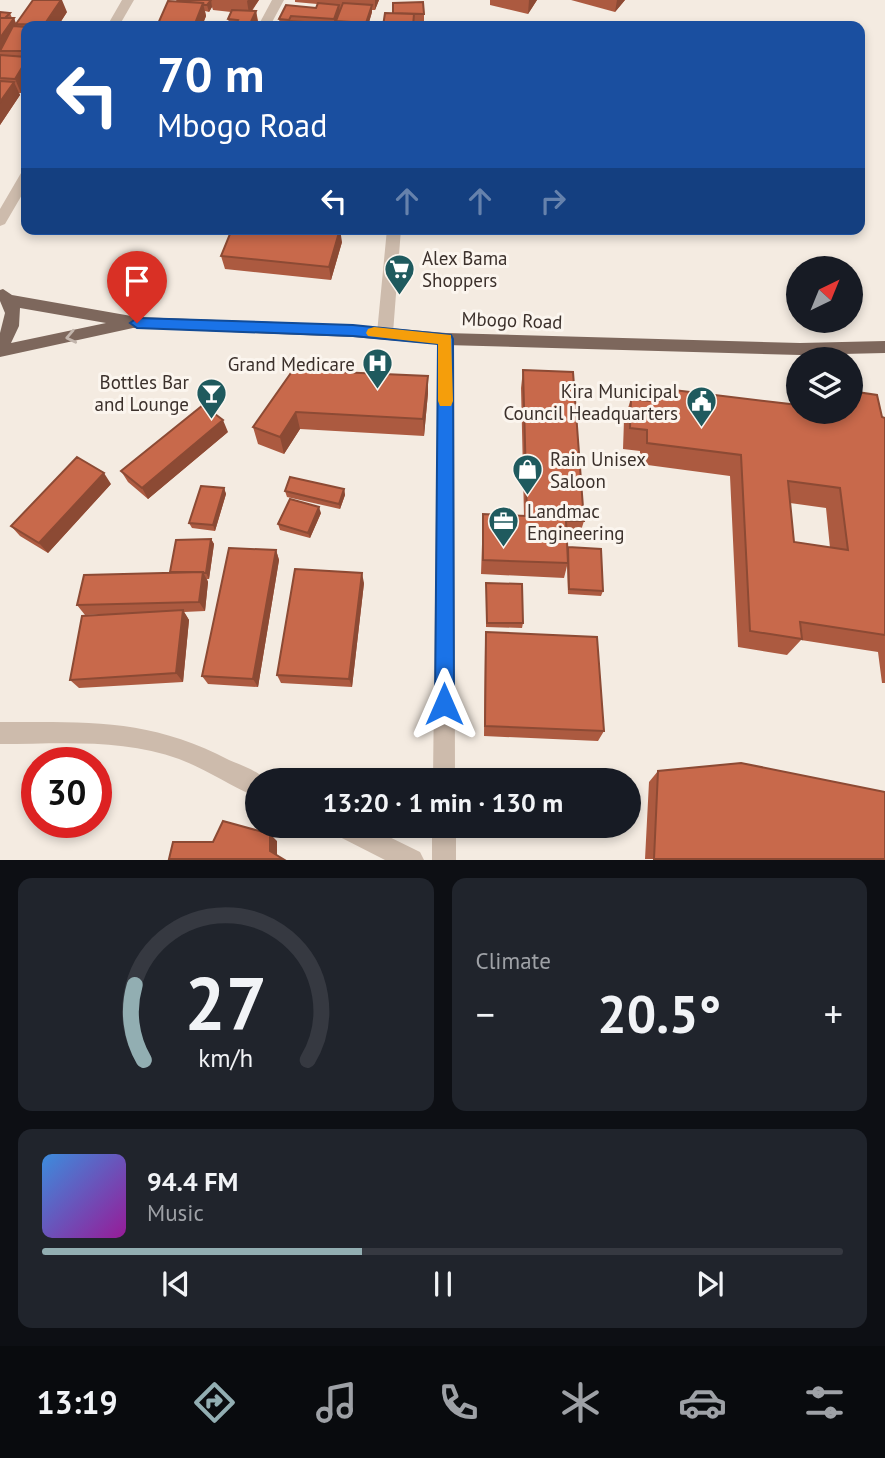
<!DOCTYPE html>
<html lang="en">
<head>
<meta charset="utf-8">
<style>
  body { margin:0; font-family:"PT Sans",sans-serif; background:#20242c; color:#f1f3f6; height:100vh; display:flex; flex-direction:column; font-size:26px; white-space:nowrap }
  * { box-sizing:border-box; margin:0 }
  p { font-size:23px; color:#9ea1a6 }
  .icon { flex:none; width:38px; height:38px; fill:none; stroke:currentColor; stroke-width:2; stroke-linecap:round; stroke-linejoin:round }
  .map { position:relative; height:860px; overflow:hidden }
  .side { display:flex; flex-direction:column; gap:18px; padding:18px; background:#0d0f14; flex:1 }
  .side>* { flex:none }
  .hud { position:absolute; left:21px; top:21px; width:844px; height:214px; border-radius:14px; box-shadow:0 4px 10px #0003; background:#1a4fa0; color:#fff; overflow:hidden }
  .needle { width:46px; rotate:43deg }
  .buttons { position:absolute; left:786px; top:256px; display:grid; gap:14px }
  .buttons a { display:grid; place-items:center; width:77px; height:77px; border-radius:50%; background:#171b24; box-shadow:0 4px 10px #0003; font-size:35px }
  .speed { position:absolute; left:21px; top:747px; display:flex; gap:14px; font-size:35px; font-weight:700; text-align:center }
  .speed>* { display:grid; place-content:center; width:91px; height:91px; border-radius:50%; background:#171b24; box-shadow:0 4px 10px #0003; line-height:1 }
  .speed .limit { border:10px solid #d22; background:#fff; color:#111 }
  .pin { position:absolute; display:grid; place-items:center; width:60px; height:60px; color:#fff; margin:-72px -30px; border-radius:50% 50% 50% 0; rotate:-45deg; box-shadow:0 0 7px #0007 }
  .pin .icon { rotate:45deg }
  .me { position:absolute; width:77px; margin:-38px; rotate:0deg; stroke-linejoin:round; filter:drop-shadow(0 0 5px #0008) }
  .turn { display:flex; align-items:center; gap:24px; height:147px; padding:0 21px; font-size:32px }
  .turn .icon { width:91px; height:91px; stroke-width:2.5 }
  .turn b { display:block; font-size:49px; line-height:60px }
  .lanes { display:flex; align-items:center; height:66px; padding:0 21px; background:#0003; justify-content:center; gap:35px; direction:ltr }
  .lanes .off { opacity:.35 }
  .big { font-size:52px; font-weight:600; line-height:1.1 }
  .side .widget { flex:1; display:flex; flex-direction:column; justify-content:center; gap:10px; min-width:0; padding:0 24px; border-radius:14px; background:#20242c }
  .side .dial { align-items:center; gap:0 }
  .dial svg { height:182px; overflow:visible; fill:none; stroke:#363941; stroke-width:7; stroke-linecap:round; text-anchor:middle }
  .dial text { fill:#f1f3f6; stroke:none }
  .song { display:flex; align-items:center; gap:21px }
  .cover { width:84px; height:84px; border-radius:10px; background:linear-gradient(135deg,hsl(210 70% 55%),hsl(300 70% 35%)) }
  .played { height:7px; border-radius:4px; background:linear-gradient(90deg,#92aeb2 40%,#363941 40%) }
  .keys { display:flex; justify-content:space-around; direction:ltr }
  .heat { display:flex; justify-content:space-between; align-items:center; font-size:38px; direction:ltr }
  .side .tiles { flex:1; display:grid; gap:18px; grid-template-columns:1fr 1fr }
  .widget:last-child { grid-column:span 2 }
  .trip { position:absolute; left:245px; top:768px; width:396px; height:70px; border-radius:35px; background:#171b24; box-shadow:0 4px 10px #0003; font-weight:600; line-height:70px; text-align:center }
  .tab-bar { display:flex; height:112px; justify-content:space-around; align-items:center; background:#090b0e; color:#9ea1a6 }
  .tab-bar .icon { width:49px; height:49px }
  .tab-bar .current { color:#92aeb2 }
  .tab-bar b { font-size:32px; color:#f1f3f6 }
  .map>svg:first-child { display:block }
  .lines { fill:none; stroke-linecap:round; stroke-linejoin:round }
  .minor { fill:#cdbbac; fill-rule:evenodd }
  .major { fill:#7d675c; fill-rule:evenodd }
  .wall { fill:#ac5a40; fill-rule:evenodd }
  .shaded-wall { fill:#8c4a34 }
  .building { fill:#c8694b; stroke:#8c4a34; stroke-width:2; fill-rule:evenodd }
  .oneway { stroke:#c2b5ac }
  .route { fill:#1a73e8; stroke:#114b97; stroke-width:2 }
  .slow { fill:#f59e0b }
  .labels { text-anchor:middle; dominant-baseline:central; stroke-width:6; stroke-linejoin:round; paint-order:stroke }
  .poi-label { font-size:19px; fill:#3b302b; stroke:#fbf5ee; text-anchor:start }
  .street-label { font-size:19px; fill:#3b302b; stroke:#fbf5ee }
</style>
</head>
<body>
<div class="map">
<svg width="885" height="860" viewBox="0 0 885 860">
  <rect width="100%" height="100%" fill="#f4ebe1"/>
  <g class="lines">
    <path class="minor" d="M122 0H134L119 26H107Z
      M272 0H284L270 26H258Z
      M26 172V188L5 224 0 226V209L21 173Z
      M387 229H401L393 333 385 339 377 333Z
      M446 333 454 339 455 780H433L438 339Z
      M0 722C87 722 150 718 229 760 241 765 258 771 266 780H257V797C230 786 206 769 179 759 122 738 59 744 0 744Z
      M330 826H367L420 852 424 860H385L334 834Z
      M432 826H456V860H432Z"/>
    <path class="major" d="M3 289 12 295 137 317 353 325 446 333 800 343 885 341V353L800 355 446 345 353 337 133 328 0 357V333L5 313 0 301V290ZM20 308 106 323 11 343 19 326Z"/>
  </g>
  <path class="wall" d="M178 0H259L252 11H256L259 25 258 26H230L228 19 231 12 213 10 212 7 209 12 205 11 206 16 202 26H157Z
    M295 0H379L375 10H372V12L368 25 380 26H280L279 19 316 8 317 4 295 2Z
    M490 0H537L528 14 490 5Z
    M571 0H625L615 12Z
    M0 12 10 13 12 18H14L17 27 16 24 67 12 58 26H26V84L21 93H19L20 95 0 125Z
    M393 13 424 14V21L415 22Z
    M342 242 331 280 225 269 221 256Z
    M293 370 428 393 424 436 300 429 284 454 258 444 253 427Z
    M523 370 584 521 579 537 566 536 567 551 568 547 603 591 601 596 568 594 567 566 564 578 481 574 483 514 524 516 521 388Z
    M649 387 798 405V411L885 418V683H882L878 652 801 640 787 655 738 647 730 476 640 464V451L623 449 624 420 631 399 645 400ZM790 503 826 508 830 548 794 542Z
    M228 432 148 499 128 482 121 471Z
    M111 484 48 553 20 536 11 526Z
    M224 488 226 494 215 531 192 528 189 523Z
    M344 489 345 495 340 509 287 497 285 491Z
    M321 513 310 538 280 530 278 524Z
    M211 539 214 544 209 579H207L208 582 205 611 184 612 189 620 183 682 79 688 70 680 110 614 85 615 77 605 170 572Z
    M276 550 279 560 258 687 208 684 202 676Z
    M364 583 352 687 281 683 277 675Z
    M486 583 523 623 522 628 486 627Z
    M486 632 604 731 598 741 484 736 485 645Z
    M658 771 885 859H645L649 782Z"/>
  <path class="shaded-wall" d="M61 0H62L67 12 58 26H44Z
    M211 0 212 7 209 12 207 5Z
    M248 0H259L249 14 247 1Z
    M375 0H379L375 10Z
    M529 0H537L528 14Z
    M617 0H625L615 12Z
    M203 3 206 16 202 26H194Z
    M339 5 340 12 334 26V19Z
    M372 5V12L368 26H366V23Z
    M256 11 258 26H249Z
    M14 18 19 32 0 51V38Z
    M26 61V84L21 93 15 79Z
    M14 82 20 95 0 125V102Z
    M340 229 342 242 331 280 329 267Z
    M428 376V393L424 436 423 419Z
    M296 412 300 429 284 454 280 437Z
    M223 420 228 432 148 499 142 488Z
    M104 473 111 484 48 553 39 543Z
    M224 488 226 494 215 531 213 525Z
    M344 489 345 495 340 509 339 504Z
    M319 507 321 513 310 538 308 533Z
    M211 539 214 544 209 579 206 573Z
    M276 550 279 560 258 687 253 679Z
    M203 572 208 582 205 611 199 602Z
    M362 573 364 583 352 687 349 679Z
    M183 610 189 620 183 682 176 673Z
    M270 834 277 841V858L270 851Z"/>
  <path class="building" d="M33 0H61L44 25 16 24Z
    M178 0H211L207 5H204L203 3 177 1Z
    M168 1 203 3 194 26H157Z
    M423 2 424 14 393 13V3Z
    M318 3 339 5 334 19 291 16 289 20 279 19 286 5 316 8Z
    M343 3 372 5 366 23 336 21Z
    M232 10 256 11 249 26H235L238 20 228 19Z
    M0 12 10 13 5 18H0Z
    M385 13 414 14 413 26H383Z
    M0 18H14L0 38Z
    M287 21 338 24 337 26H284Z
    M442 23H455V26H442Z
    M354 25H380L379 26H354Z
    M13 26 26 27V51H0Z
    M0 55 26 57V61L15 79 0 78Z
    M0 81 14 82 0 102Z
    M232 229H340L329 267 221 256Z
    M293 370 428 376 423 419 296 412 280 437 253 427Z
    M523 370 573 372 584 521H566L568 563 483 560V514L527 516Z
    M649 387 798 405V411H850V391L877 395 882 417 885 418V635L800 622 802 639 750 631 741 455 647 443V430L630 428 631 399 649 401ZM788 481 840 488 848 550 794 542Z
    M203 405 223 420 142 488 121 471Z
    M77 457 104 473 39 543 11 526Z
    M290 477 344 489 339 504 285 491Z
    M201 486 224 488 213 525 189 523Z
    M290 499 319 507 308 533 278 524Z
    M211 539 206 573H204L203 572H170L176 540Z
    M568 547 601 549 603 591 569 589Z
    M229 548 276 550 253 679 202 676Z
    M295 569 362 573 349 679 277 675Z
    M203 572 199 602 77 605 84 575Z
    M486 583 522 584 523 623H487Z
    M183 610 176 673 70 680 82 616Z
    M486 632 597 637 604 731 485 726Z
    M741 763 885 792V859H654L658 771Z
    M223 821 270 834V851L283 859H169L173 842H213Z"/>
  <defs><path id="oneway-chevron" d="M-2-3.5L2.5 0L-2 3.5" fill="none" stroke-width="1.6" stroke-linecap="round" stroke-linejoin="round" transform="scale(1.75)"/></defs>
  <use class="oneway" href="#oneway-chevron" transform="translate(71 337) rotate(168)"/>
  <path class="route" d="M137 318 353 325 451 335 453 339 454 704 451 711 444 714 437 711 435 704 438 344 353 336 137 328 130 323Z"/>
  <path class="slow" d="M374 327 451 335 453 401 451 406H440L438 401V344L368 336 366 333 368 329Z"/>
  <defs>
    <symbol id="supermarket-pin" viewBox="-11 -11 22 30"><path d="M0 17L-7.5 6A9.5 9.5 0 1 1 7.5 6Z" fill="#1f5a5e" stroke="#fbf5ee"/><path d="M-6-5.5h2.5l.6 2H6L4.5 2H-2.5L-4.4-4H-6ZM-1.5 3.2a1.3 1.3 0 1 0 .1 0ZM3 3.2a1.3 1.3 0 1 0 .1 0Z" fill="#fff"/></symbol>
    <symbol id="hospital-pin" viewBox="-11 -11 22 30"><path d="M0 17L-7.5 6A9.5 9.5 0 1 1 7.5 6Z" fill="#1f5a5e" stroke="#fbf5ee"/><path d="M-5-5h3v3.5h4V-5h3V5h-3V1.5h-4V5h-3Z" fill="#fff"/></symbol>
    <symbol id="bar-pin" viewBox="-11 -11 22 30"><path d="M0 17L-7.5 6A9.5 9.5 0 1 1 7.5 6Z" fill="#1f5a5e" stroke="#fbf5ee"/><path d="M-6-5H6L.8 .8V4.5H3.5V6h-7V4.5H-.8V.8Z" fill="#fff"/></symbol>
    <symbol id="civic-pin" viewBox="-11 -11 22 30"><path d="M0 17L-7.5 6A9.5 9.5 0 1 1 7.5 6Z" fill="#1f5a5e" stroke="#fbf5ee"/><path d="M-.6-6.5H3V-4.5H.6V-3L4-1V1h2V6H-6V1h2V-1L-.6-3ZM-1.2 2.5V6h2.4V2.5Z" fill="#fff"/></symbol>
    <symbol id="shop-pin" viewBox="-11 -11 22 30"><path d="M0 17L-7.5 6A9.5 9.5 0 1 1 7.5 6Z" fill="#1f5a5e" stroke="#fbf5ee"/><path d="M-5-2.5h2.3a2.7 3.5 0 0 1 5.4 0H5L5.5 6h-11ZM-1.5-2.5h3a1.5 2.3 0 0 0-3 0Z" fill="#fff"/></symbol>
    <symbol id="office-pin" viewBox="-11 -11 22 30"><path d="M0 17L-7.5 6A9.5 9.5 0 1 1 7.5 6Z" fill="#1f5a5e" stroke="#fbf5ee"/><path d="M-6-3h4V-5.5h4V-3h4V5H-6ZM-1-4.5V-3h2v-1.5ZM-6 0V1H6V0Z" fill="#fff"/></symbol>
  </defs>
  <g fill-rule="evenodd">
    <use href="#supermarket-pin" x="382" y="252" width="35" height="47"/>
    <use href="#hospital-pin" x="360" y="346" width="35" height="47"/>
    <use href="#bar-pin" x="194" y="376" width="35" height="47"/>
    <use href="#civic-pin" x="684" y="384" width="35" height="47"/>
    <use href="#shop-pin" x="510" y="452" width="35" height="47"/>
    <use href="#office-pin" x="486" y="504" width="35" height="47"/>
  </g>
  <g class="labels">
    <g class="poi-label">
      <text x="422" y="258">Alex Bama<tspan x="422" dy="22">Shoppers</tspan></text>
      <text x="355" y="364" text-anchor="end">Grand Medicare</text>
      <text x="189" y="382" text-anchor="end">Bottles Bar<tspan x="189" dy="22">and Lounge</tspan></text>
      <text x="678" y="391" text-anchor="end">Kira Municipal<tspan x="678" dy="22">Council Headquarters</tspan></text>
      <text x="550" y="459">Rain Unisex<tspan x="550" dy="22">Saloon</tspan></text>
      <text x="527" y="511">Landmac<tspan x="527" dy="22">Engineering</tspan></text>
    </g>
    <g class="street-label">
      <text transform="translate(512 320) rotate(2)">Mbogo Road</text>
    </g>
  </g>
</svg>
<div class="buttons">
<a><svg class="needle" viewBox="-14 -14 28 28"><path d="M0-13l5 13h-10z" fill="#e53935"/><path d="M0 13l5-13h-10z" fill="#9ea1a6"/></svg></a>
<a><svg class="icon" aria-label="layers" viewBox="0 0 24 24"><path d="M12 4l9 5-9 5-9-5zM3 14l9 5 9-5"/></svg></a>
</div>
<div class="speed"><div class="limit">30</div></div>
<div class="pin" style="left:137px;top:323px;background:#d93025"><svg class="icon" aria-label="arrive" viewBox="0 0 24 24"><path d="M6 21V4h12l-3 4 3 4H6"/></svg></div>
<svg class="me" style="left:444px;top:704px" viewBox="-20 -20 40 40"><path d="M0-17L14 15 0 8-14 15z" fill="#1a73e8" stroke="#fff" stroke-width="4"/></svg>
<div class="trip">13:20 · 1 min · 130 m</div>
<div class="hud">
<div class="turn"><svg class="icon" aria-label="left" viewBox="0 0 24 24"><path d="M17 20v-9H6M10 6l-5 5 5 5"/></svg><div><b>70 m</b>Mbogo Road</div></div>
<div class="lanes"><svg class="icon" aria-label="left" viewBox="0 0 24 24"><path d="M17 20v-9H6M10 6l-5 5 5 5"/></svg><svg class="icon off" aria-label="ahead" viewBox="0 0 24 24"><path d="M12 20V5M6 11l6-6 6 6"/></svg><svg class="icon off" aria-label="ahead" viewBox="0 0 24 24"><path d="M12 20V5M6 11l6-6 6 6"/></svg><svg class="icon off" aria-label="right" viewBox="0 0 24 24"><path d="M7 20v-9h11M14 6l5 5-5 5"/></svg></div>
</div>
</div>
<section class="side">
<div class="tiles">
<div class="widget dial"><svg viewBox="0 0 100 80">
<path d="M14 69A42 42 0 1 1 86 69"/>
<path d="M14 69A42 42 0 0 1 10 36" stroke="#92aeb2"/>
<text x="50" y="56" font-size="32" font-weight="700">27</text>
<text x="50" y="72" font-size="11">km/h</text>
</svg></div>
<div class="widget"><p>Climate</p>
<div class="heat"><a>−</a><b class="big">20.5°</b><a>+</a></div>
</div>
<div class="widget">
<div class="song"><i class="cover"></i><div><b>94.4 FM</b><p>Music</p></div></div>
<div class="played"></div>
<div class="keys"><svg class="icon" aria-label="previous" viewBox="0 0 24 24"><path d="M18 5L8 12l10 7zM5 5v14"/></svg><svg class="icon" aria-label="pause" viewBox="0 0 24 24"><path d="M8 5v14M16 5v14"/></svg><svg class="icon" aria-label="next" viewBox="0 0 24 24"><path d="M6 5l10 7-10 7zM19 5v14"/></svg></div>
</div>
</div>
</section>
<nav class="tab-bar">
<b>13:19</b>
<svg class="icon current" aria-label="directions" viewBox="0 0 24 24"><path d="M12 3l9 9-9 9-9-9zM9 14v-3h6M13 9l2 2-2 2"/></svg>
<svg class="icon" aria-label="music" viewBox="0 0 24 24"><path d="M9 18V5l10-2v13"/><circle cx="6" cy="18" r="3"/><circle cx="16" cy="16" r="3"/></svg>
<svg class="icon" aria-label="phone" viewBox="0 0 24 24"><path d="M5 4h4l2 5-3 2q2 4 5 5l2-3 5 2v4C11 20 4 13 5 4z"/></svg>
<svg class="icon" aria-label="climate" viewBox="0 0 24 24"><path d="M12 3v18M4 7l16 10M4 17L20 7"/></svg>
<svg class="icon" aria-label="car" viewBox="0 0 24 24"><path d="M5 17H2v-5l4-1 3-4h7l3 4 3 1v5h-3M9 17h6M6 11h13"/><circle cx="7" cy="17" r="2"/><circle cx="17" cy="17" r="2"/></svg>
<svg class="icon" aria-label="filters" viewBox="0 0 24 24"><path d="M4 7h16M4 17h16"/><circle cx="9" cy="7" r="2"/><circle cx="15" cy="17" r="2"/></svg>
</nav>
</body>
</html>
